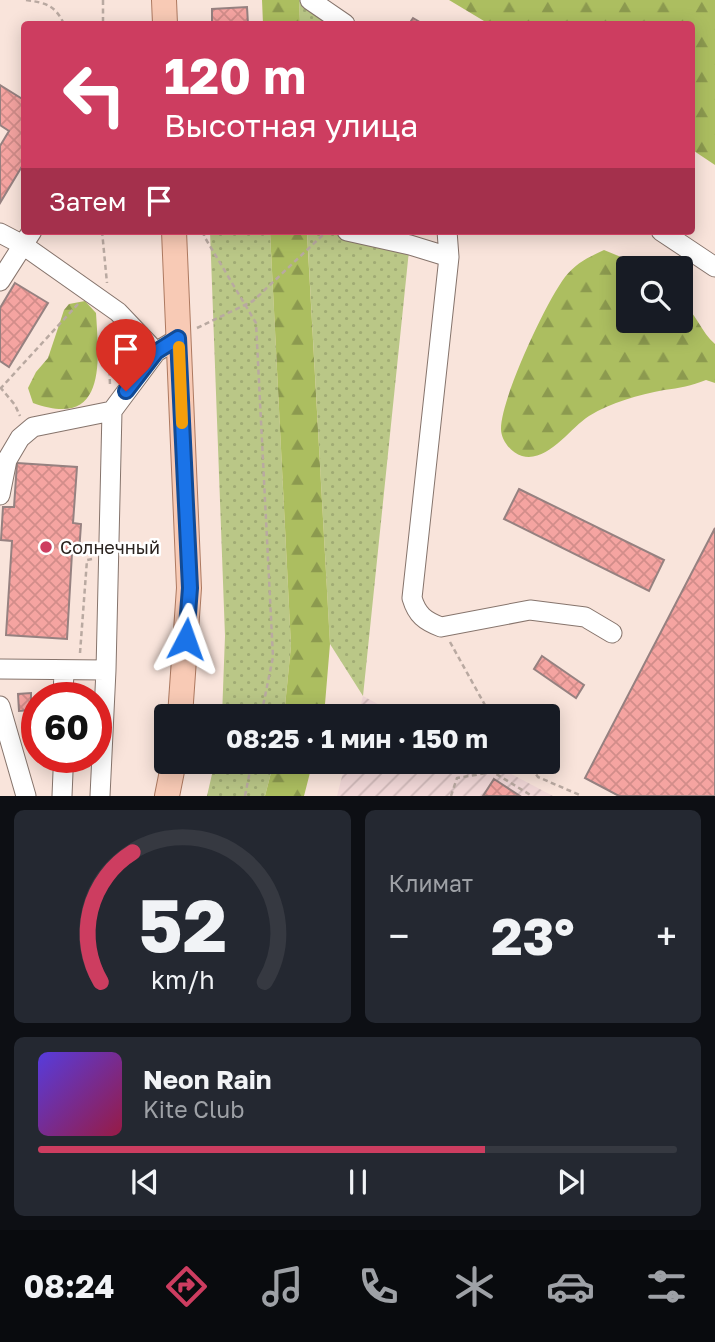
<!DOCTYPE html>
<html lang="ru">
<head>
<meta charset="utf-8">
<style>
  body { margin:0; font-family:"Golos Text",sans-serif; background:#242831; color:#f1f3f6; height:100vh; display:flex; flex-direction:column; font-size:26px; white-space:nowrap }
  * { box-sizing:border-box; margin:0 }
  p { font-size:23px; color:#9ea1a6 }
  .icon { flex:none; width:38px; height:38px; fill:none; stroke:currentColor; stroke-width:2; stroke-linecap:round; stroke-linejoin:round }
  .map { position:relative; height:796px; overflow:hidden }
  .details { display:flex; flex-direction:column; gap:14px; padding:14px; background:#0d0f14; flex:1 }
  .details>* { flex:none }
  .banner { position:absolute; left:21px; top:21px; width:674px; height:214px; border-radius:7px; box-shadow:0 4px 18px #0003; background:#cd3d60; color:#fff; overflow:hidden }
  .controls { position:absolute; left:616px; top:256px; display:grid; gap:14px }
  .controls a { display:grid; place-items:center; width:77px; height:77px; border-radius:7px; background:#171b24; box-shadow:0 4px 18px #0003; font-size:35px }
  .speed { position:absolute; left:21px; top:682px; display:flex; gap:14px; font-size:35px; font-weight:700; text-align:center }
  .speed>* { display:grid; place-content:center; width:91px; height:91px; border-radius:50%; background:#171b24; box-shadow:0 4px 18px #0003; line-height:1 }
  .speed .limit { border:10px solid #d22; background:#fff; color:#111 }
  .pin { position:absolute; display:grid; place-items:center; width:60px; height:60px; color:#fff; margin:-72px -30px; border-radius:50% 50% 50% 0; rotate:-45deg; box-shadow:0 0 7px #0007 }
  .pin .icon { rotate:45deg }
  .me { position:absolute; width:77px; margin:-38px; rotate:4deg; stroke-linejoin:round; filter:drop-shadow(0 0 5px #0008) }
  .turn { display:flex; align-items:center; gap:24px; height:147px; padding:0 28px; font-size:32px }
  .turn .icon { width:91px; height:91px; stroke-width:2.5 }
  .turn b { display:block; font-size:49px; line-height:60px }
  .then { display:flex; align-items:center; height:66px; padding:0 28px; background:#0003; gap:14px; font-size:26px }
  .big { font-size:52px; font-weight:700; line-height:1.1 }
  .details .widget { flex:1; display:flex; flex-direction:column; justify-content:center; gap:10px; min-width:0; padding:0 24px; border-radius:10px; background:#242831 }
  .details .dial { align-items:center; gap:0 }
  .dial svg { height:182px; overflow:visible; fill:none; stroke:#363941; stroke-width:7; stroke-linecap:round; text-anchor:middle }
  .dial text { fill:#f1f3f6; stroke:none }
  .song { display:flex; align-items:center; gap:21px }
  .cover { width:84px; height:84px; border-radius:10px; background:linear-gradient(135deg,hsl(250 70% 55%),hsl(340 70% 35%)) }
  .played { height:7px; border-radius:4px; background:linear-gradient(90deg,#cd3d60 70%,#363941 70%) }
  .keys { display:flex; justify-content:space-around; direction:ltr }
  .heat { display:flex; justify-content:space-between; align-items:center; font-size:38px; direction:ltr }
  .details .tiles { flex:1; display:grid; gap:14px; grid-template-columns:1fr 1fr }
  .widget:last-child { grid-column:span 2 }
  .trip { position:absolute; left:154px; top:704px; width:406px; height:70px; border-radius:7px; background:#171b24; box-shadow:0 4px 18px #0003; font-weight:700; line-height:70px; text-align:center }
  .dock { display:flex; height:112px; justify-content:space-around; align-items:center; background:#090b0e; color:#9ea1a6 }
  .dock .icon { width:49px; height:49px }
  .dock .on { color:#cd3d60 }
  .dock b { font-size:32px; color:#f1f3f6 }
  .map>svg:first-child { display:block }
  .industrial { fill:url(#industrial-furrows) }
  .grass { fill:url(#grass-dots) }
  .forest { fill:url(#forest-firs) }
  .building { fill:url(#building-cross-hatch); stroke:#968180; stroke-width:2 }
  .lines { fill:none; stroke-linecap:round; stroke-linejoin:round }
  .minor-casing { stroke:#86746c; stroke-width:21 }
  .major-casing { stroke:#ad7960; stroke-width:26 }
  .path { stroke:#b9a9a1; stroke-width:2.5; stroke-dasharray:5 3.5; stroke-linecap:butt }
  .minor { stroke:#fff; stroke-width:19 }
  .major { stroke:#f8cab5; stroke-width:24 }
  .route-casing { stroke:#114b97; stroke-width:18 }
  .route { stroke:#1a73e8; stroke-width:12 }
  .slow { stroke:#f59e0b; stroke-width:12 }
  .poi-dot { fill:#cd3d60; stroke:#fff; stroke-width:2.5 }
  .labels { text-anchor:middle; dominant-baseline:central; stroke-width:5; stroke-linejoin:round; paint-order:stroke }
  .poi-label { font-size:18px; fill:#2a231f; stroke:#fff; text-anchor:start }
</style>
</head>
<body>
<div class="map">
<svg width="715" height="796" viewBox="0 0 715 796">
  <defs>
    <pattern id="industrial-furrows" width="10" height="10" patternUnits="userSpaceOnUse" patternTransform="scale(1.75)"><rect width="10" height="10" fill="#f2d8d8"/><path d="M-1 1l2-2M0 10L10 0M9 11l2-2" fill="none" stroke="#d0b9b9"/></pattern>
    <pattern id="grass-dots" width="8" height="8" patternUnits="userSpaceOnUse" patternTransform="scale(1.75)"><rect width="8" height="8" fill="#bac787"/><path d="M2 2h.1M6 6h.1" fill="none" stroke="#a0ab74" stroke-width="1.8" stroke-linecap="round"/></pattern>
    <pattern id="forest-firs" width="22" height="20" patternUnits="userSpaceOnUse" patternTransform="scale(1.75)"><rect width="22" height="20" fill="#acbe60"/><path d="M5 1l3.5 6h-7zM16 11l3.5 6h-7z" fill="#8c9a4f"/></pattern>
    <pattern id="building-cross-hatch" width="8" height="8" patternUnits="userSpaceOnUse" patternTransform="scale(1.75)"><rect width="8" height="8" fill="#f5a4a1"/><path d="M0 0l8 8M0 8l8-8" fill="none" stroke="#d28d8a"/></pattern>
  </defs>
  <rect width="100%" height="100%" fill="#f9e4db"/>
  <path class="industrial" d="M363 696 400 716H358Z
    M346 761H487L553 796H337Z"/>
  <path class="grass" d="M299 0H305L343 24H300Z
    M210 231H270L291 646 284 716H222L225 636Z
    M307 231H411L363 696 330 644Z
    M215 761H274L265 796H207Z"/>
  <path class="forest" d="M262 0H299L300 24H263Z
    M449 0H715V165L691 149V24H489Z
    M270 231 307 233 330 644 324 716H284L291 646Z
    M604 250 621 257 630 268H628V320H681V301C696 313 701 332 715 344V383L706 380C691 386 680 388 664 390 638 395 612 402 589 416 570 428 548 463 522 456 511 453 501 440 501 429 501 398 546 302 565 277 576 263 589 257 604 250Z
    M85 301 96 313C99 361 107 430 33 403L28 388 36 372 48 358 64 310 69 304Z
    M274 761H313L304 796H265Z"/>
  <path class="building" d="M247 7 248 24H212V9Z
    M413 18 423 24H409Z
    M0 85 24 100V163L0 203V146L9 131 0 125Z
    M15 283 48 303 9 367 0 361V308Z
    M17 463 77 467 73 523 81 524 79 553H72L67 639 6 635 12 541 1 540 3 507H14Z
    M519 489 664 560 649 591 504 519Z
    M715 528V796H619L585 778Z
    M542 656 584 685 576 698 534 669Z
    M31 693V710L19 711 18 694Z
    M494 779 520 796H483Z"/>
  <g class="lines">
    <defs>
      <path id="minor" d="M310 0 345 24
        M347 231 410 245 449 257
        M447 231 449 257 412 598C417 615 425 621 441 627L530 610 585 617 612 633
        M661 231 715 267
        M0 233 23 245 118 312 156 352
        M0 281 32 231
        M0 495 7 460 20 438 33 427 112 411 156 352 179 338
        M0 669 106 670
        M63 698 64 670
        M0 706 26 796
        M62 796 63 772
        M100 796 106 670 112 411"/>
      <path id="major" d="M164 0 165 24
        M174 231 189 588 180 716
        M167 796 174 761"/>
    </defs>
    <use href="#minor" class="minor-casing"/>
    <use href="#major" class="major-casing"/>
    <path class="path" d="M26 0C46 3 55 5 64 24
      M103 0V24
      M102 231 107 283
      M204 231V236L256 323 273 657 261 716
      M108 328 110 385
      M197 328 253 301 327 231
      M0 387 15 405 20 416
      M0 389 78 304
      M450 642 491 716
      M80 653 87 560 92 559
      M526 761 538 777 582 796
      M245 796 252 761
      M451 796 457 778 493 772 532 796"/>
    <use href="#minor" class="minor"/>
    <use href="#major" class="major"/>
  </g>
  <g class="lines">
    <defs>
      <path id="route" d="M126 391 156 352 178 338 190 588 186 639"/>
    </defs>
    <use href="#route" class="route-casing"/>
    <use href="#route" class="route"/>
    <path class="slow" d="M179 347 182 423"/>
  </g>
  <circle class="poi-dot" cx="46" cy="547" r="7"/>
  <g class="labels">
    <g class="poi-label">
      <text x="60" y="547">Солнечный</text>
    </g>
  </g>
</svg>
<div class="controls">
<a><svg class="icon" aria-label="search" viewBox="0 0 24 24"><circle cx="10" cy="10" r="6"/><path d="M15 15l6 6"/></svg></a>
</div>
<div class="speed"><div class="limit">60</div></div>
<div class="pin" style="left:126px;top:391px;background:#d93025"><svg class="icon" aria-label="arrive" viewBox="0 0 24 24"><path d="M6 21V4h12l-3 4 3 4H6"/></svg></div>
<svg class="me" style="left:186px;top:639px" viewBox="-20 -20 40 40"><path d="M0-17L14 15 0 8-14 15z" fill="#1a73e8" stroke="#fff" stroke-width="4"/></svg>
<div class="trip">08:25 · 1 мин · 150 m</div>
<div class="banner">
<div class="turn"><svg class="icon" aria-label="left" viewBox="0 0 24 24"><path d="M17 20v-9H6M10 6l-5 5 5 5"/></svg><div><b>120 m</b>Высотная улица</div></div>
<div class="then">Затем<svg class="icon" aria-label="arrive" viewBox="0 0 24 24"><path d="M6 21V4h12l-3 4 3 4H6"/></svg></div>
</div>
</div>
<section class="details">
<div class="tiles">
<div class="widget dial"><svg viewBox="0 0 100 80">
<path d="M14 69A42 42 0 1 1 86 69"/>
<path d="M14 69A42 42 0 0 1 28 12" stroke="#cd3d60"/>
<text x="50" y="56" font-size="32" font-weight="700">52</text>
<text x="50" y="72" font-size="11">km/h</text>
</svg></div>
<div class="widget"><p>Климат</p>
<div class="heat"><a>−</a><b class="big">23°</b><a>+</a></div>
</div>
<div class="widget">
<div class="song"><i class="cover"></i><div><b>Neon Rain</b><p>Kite Club</p></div></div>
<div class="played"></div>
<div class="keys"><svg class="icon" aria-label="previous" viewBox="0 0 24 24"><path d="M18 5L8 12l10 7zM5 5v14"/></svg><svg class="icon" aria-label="pause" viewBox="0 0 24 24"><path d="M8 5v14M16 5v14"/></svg><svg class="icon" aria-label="next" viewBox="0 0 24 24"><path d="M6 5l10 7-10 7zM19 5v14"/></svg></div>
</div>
</div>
</section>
<nav class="dock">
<b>08:24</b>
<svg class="icon on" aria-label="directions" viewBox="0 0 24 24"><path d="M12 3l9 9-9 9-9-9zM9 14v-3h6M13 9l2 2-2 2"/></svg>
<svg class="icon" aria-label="music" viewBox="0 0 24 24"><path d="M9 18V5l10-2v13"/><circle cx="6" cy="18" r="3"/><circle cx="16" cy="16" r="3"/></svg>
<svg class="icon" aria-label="phone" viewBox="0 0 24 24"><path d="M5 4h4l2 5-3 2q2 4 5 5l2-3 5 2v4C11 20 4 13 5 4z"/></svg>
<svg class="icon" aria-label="climate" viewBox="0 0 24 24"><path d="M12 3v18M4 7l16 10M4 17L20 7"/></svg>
<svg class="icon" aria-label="car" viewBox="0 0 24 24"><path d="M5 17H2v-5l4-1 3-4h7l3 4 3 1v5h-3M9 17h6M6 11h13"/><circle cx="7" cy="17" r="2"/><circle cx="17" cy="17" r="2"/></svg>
<svg class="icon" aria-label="filters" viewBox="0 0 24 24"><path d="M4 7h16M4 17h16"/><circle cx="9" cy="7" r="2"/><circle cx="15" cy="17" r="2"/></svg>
</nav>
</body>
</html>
